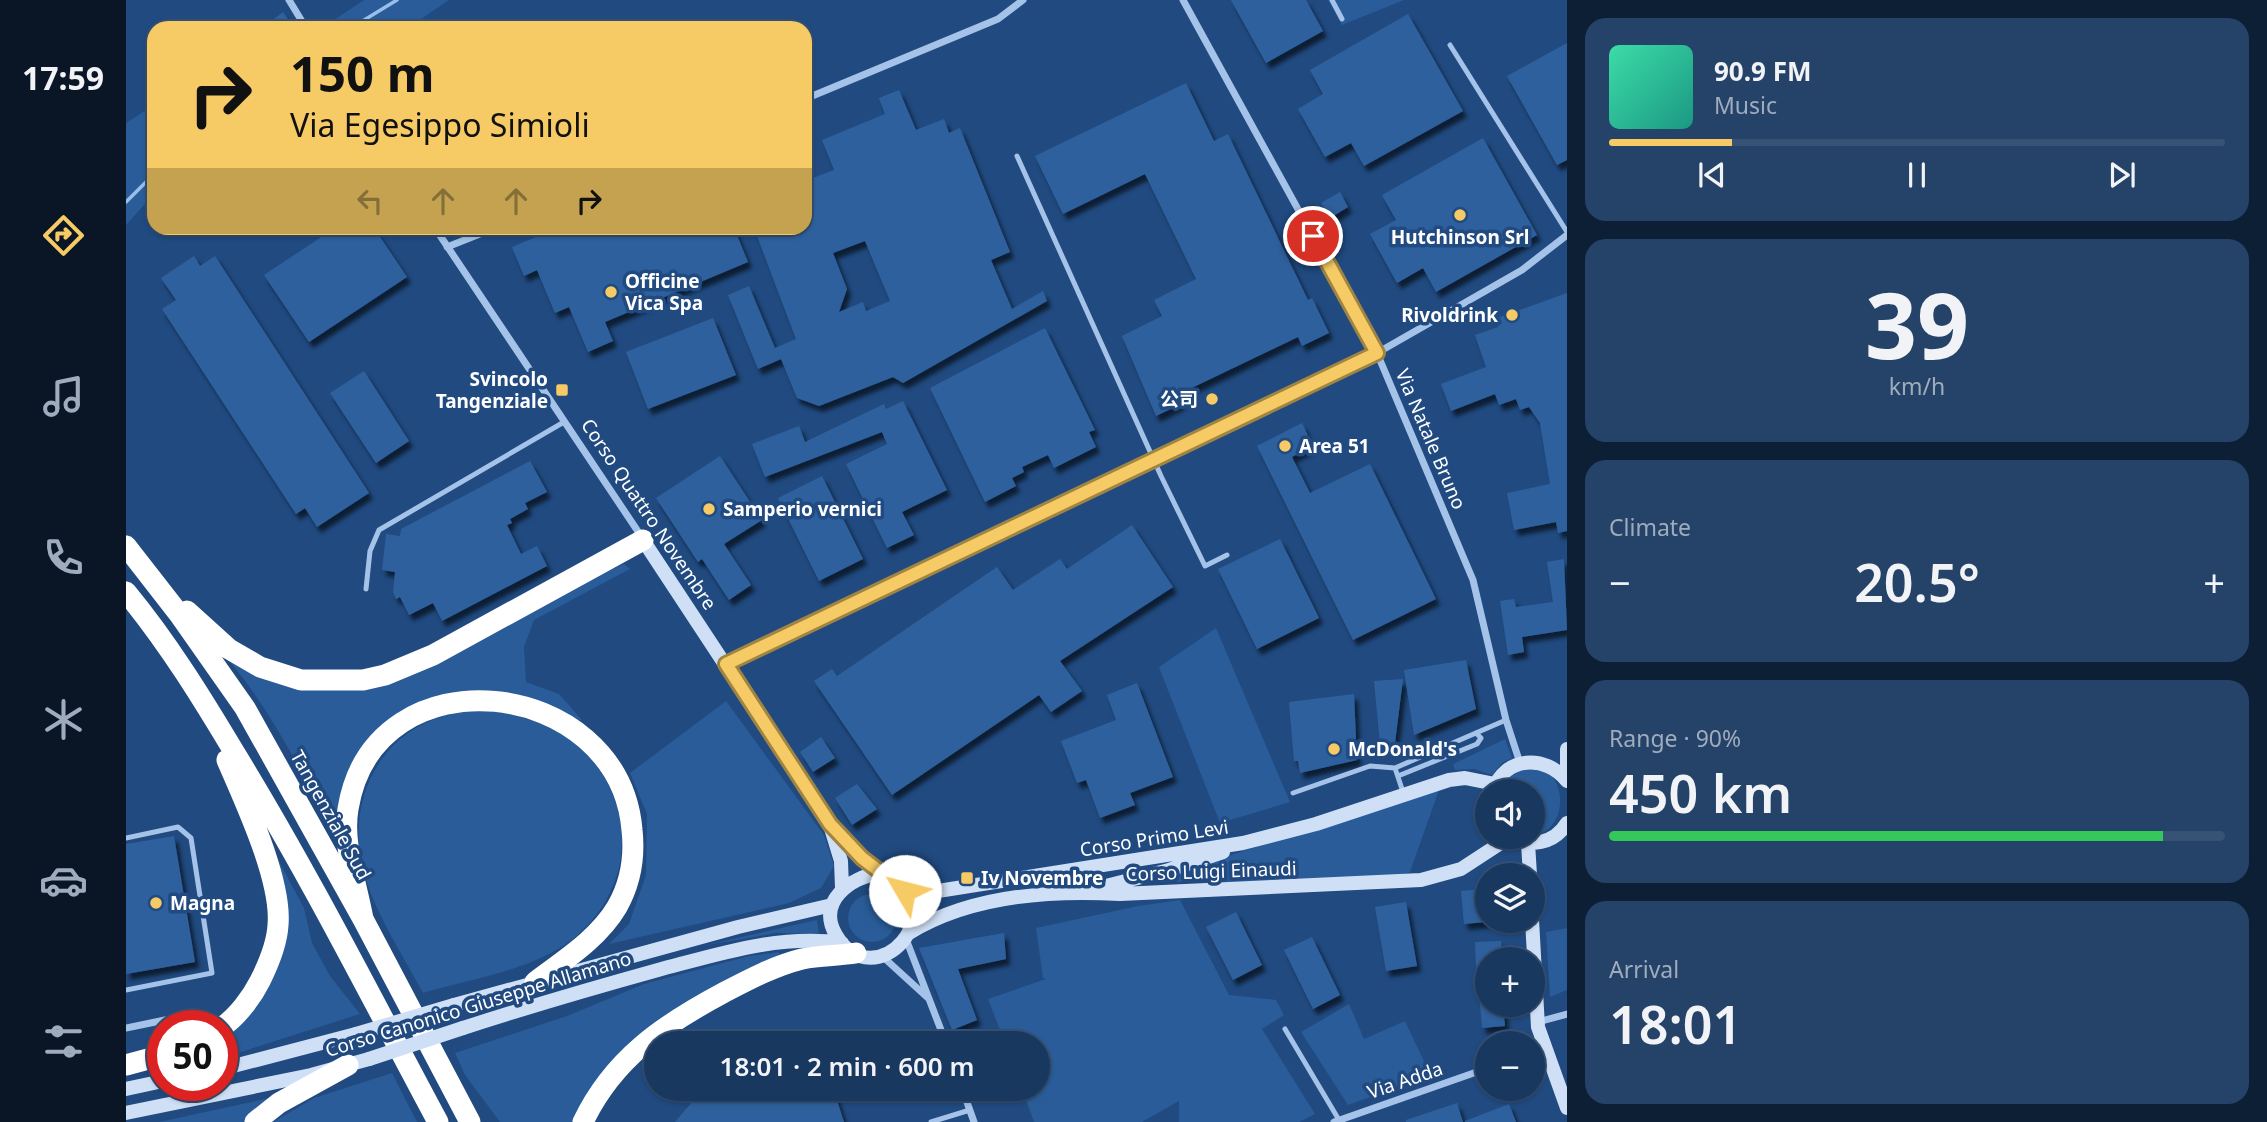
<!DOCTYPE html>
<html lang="en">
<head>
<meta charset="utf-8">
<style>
  body { margin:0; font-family:"Noto Sans","Noto Sans SC",sans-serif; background:#254369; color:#f1f3f6; height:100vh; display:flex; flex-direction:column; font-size:26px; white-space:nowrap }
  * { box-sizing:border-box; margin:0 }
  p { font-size:23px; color:#9facbd }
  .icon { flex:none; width:38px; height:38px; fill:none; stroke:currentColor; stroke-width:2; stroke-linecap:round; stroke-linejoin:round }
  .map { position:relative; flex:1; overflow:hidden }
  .drawer { display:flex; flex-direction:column; gap:18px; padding:18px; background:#0d1f35; width:700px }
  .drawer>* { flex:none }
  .top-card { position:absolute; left:21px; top:21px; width:665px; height:214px; border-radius:21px; box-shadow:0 2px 5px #0004,0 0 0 2px #365275; background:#f6cb65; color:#111; overflow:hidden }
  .tools { position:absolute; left:1349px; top:779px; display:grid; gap:14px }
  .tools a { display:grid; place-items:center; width:70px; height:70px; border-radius:50%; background:#183860; box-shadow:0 2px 5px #0004,0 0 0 2px #365275; font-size:35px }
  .speed { position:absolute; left:21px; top:1010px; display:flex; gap:14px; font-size:35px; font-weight:700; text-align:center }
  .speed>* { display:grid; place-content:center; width:91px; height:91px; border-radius:50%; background:#183860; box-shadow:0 2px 5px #0004,0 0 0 2px #365275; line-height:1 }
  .speed .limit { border:10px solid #d22; background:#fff; color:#111 }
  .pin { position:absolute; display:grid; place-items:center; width:60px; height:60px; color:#fff; margin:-30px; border:4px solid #fff; border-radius:50%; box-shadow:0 2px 7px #0007 }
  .me { position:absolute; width:77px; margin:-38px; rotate:307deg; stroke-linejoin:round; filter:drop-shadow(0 0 5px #0008) }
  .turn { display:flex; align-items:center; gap:24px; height:147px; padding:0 28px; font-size:32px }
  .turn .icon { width:91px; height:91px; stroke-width:2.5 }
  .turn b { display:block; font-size:49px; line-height:60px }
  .lanes { display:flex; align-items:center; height:66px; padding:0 28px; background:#0003; justify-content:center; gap:35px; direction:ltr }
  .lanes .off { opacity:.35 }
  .big { font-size:52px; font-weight:600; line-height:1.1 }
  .drawer .widget { flex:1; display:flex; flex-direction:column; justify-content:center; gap:10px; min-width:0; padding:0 24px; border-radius:21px; background:#254369 }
  .drawer .dial { align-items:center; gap:0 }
  .dial b { font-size:91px; line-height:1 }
  .song { display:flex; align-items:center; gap:21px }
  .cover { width:84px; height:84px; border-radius:10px; background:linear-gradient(135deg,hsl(160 70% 55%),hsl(170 70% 35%)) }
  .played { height:7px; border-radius:4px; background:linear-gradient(90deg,#f6cb65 20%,#365275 20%) }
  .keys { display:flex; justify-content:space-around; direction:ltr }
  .heat { display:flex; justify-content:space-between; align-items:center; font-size:38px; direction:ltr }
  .charge { height:10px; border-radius:5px; background:linear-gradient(90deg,#34c759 90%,#365275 0) }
  .trip { position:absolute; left:518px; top:1031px; width:406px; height:70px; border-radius:35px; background:#183860; box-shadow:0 2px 5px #0004,0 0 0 2px #365275; font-weight:600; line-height:70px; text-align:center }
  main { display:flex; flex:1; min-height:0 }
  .tab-bar { display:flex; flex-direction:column; width:126px; justify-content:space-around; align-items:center; background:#0a1626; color:#9facbd }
  .tab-bar .icon { width:49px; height:49px }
  .tab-bar .current { color:#f6cb65 }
  .tab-bar b { font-size:32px; color:#f1f3f6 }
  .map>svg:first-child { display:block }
  .green { fill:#295c98 }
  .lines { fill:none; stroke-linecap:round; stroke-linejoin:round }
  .stream { stroke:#98bee9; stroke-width:3.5 }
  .building { fill:#2f619d; fill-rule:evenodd; filter:url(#shadow) }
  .lane { stroke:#a5c3e8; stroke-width:5 }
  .street { stroke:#a5c3e8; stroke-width:7 }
  .secondary { stroke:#cfe0f6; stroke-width:14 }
  .highway { stroke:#fff; stroke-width:21 }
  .secondary-bridge { stroke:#cfe0f6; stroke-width:14 }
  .route-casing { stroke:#a08442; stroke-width:18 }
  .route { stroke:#f6cb65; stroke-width:12 }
  .poi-dot { fill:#f6cb65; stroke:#204a80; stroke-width:2.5 }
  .labels { text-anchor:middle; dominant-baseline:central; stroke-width:7; stroke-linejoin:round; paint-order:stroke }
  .poi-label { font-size:19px; font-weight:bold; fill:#fff; stroke:#204a80; text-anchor:start }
  .street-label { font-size:19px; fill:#fff; stroke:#204a80 }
</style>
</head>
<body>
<main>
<nav class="tab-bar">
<b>17:59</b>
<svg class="icon current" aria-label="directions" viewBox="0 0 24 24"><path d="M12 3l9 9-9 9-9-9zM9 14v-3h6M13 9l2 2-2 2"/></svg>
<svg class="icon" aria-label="music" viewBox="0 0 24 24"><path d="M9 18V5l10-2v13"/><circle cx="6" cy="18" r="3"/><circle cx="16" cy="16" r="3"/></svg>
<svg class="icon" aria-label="phone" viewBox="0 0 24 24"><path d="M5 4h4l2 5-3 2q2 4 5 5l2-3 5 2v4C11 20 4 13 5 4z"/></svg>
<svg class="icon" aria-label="climate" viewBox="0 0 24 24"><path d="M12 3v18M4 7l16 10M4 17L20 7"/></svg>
<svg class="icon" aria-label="car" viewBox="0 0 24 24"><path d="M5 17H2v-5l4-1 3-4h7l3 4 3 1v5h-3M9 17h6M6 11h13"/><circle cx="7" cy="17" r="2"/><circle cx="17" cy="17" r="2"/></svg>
<svg class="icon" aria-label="filters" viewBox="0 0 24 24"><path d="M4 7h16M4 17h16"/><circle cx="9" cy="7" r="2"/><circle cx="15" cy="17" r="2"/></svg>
</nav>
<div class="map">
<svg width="1441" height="1122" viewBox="0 0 1441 1122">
  <defs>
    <filter id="shadow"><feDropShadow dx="4" dy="6" stdDeviation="2" flood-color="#0009"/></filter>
  </defs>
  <rect width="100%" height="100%" fill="#204a80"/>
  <path class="green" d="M238 0H323L282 28H196Z
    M1202 0H1278L1216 25Z
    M28 105V194L0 225V123Z
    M498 564 504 569 408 620 398 647 400 682 433 694 456 720 450 721 419 704 274 716 211 835C176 776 149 716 105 663L107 660 206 690Z
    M1090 628 1164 802 1094 823 1033 667Z
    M600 701 698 835 708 866 695 888 663 903 483 944 503 924 520 875 521 814 504 773Z
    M374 712C398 717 422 723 443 738 512 791 514 885 447 939 410 969 342 980 297 993 277 956 252 918 239 877 217 805 252 727 331 713 344 710 360 712 374 712Z
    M1379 739 1386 758 1376 763 1366 775 1348 769 1329 770 1327 764Z
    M1398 768C1404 768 1415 767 1420 770 1441 786 1440 828 1408 836L1407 791H1372L1378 780Z
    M1314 787 1284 872 1256 881 1022 882Z
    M148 852 178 908 186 943 204 976 234 1014 96 1058V1037L141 983Z
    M722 918a24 24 0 1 1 48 0a24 24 0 1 1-48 0Z
    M1054 900 1103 995 1150 1000 1158 1015 1136 1029 1189 1114 1173 1122H1053V1101L1016 1122H908L896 1089 912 1088V1043H879L862 999 920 979 917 978 910 928 1012 906Z
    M691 920 693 934 651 933 575 946Z
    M1441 928V990L1424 997 1420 932Z
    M653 952V957L569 1001 450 1122H374L339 1075 329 1053 441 1016 518 984 623 956Z
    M1223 1004 1238 1039 1279 1021 1305 1076 1222 1105 1175 1032Z
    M266 1073 291 1122H147L188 1098Z
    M157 1095 122 1122H33Z"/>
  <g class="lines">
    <path class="stream" d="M225 28 271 0
      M0 202 28 174"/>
  </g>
  <path class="building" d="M1105 0H1180L1197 31 1140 63Z
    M157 12 168 28H136Z
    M1282 14 1337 111 1238 166 1225 143 1199 157 1172 109 1197 94 1184 70Z
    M1441 43V160L1431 165 1381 76Z
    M1060 83 1088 141 1102 134 1182 300 1186 298 1203 333 1176 346 1172 337 1051 395 1055 404 1030 416 996 336 1036 316 1028 300 1070 279 1019 174 937 214 909 156Z
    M773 90 790 130 818 119 823 133 834 128 884 252 865 260 886 309 917 291 921 301 777 383 767 377 693 406 671 398 655 359 632 369 602 295 623 286 649 348 670 339 628 228H679V181L708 170 696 140 759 114 753 98ZM739 241 764 301 740 311 737 302 713 312 721 289 707 253Z
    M1357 138 1411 235 1310 292 1297 268 1271 283 1244 234 1270 220 1256 195Z
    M1214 192 1222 207 1204 218 1195 203Z
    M209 228H248L281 277 183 342 138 275Z
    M432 228H608L622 262 479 322 487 341 462 352 443 307 429 313 411 270 398 276 386 247Z
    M68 256 74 266 89 256 243 493 191 527 179 508 170 514 36 309 50 300 35 278Z
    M1441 293V531L1432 533 1430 522 1388 530 1381 493 1424 484 1414 423 1403 407 1394 410 1390 399 1373 405 1369 394 1325 411 1315 384 1360 367 1349 335 1372 327 1369 319Z
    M587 318 610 375 522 409 500 352Z
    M919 328 969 430 963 432 970 447 928 468 922 455 896 467 898 472 886 478 890 486 859 502 804 388Z
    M238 371 283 441 250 463 204 393Z
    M777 401 821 490 776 512 788 535 761 548 720 464 761 444 756 432 639 477 626 444 673 426 679 442 758 404 760 409Z
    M1176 423 1187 446 1166 457 1184 493 1244 464 1310 599 1227 640 1131 446Z
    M594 456 636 520 598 544 625 585 603 600 576 559 572 562 530 498Z
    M404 461 421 492 399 503 402 509 384 519 386 523 381 525 395 554 411 546 421 566 316 621 307 603 283 615 274 597 270 599 267 592 269 572 256 570 260 534 274 536 275 529Z
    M696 476 737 559 693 581 652 498Z
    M1006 525 1047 587 934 661 956 691 925 712 913 695 766 795 688 681 706 669 711 676 871 567 887 590 934 559 941 569Z
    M1154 539 1193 618 1131 649 1092 569Z
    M1438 559 1441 630 1396 637 1398 652 1382 655 1374 601 1388 599 1390 607 1427 602 1421 562Z
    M1340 660 1350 709 1288 735 1278 670Z
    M1277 679 1269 743 1254 745 1248 681Z
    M1011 683 1047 777 1004 793 1009 805 974 818 960 780 951 783 935 741 990 720 981 695Z
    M1228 694 1231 760 1174 773 1172 761H1168L1163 702Z
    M695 737 709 758 687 772 674 752Z
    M731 784 751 809 726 825 709 798Z
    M48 836 69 962 0 974V844Z
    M1357 889 1360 922 1338 924 1335 891Z
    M1280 902 1291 966 1260 971 1249 907Z
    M1110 912 1136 965 1107 980 1080 927Z
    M878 933 880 959 832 969 851 1020 826 1030 793 948Z
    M1186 937 1214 995 1187 1009 1158 950Z
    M1375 941 1376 959H1362V966L1350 967 1349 942Z
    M1354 1004H1377L1379 1026 1356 1028Z
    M607 1088H707L718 1122H549L567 1101Z
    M1331 1103 1337 1122H1280V1120Z
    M1383 1104 1390 1122H1339V1121Z"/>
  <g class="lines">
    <path class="lane" d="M1206 0 1216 19
      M1324 45 1441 232
      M891 156 1035 476 1079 566 1101 555
      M240 589 244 551 253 530 438 422
      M1269 768 1380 720
      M1272 776 1351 744 1355 738 1350 733
      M1167 793 1244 766 1269 768 1278 795
      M0 838 52 827 65 838 86 973 0 990
      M1159 1029 1213 1120
      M805 1122 844 1110"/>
    <path class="street" d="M163 0 180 28
      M1057 0 1251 353 1347 580 1380 720 1394 763
      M679 99 872 19 897 0
      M309 228 515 536
      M321 247 369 228
      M600 664 1251 353 1396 270 1441 235
      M780 939 820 1043
      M756 956 802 998
      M1412 1022 1441 1014
      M0 1028 39 1020
      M1407 1048 1417 1044
      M836 1088 848 1122
      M1208 1122 1362 1068"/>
    <path class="secondary" d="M517 540 704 824 753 873
      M1441 749V780
      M1367 791C1378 756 1420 754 1441 781
      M704 825 715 861 716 888
      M1383 836C1404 848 1428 844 1441 823
      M1402 843 1404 875
      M753 873C835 908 748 1000 710 935 690 902 725 877 753 873Z
      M968 889 1043 870 1097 852
      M779 891 793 894 1117 843 1190 824 1323 780 1339 778 1369 784
      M1406 920 1412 1027 1441 1108
      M783 933C843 896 925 890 994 894L1295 880 1335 869 1384 837
      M328 1005 612 927 706 905
      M337 1028C402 1007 467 988 532 970 593 954 653 934 716 943
      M96 1069 230 1034
      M0 1089 37 1081
      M0 1113 185 1075 243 1059"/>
    <path class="highway" d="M0 546 53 614 119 708 237 919 344 1122
      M0 592C42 643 76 698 110 755 183 874 246 999 312 1122
      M61 611 103 649 134 667 175 680H237L259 675 307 655 517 540
      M237 919C231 885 216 844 222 809 248 648 493 676 506 830 509 857 504 884 491 907 472 939 438 960 409 982
      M96 1027C111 1017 126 997 134 981 142 965 151 944 152 925 156 880 119 802 101 760
      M0 1065 37 1055
      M129 1122 153 1103 222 1065
      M457 1122C487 1059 537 1025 597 993 622 980 648 966 676 959 693 955 712 956 730 953"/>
    <path class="secondary-bridge" d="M230 1034 328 1005
      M243 1059 337 1028"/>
  </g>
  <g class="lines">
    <defs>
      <path id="route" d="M779 891 736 858 704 824 600 664 1251 353 1187 236"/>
    </defs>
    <use href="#route" class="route-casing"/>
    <use href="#route" class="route"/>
  </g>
  <g class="poi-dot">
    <circle cx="1334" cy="215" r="7"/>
    <circle cx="485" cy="292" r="7"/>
    <circle cx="1386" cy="315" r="7"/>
    <rect x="429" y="383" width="14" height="14" rx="3.5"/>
    <circle cx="1086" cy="399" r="7"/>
    <circle cx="1159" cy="446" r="7"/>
    <circle cx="583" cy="509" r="7"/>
    <circle cx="1208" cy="749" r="7"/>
    <rect x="834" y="871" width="14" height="14" rx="3.5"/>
    <circle cx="30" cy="903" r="7"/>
  </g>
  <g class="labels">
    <g class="poi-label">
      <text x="1334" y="237" text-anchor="middle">Hutchinson Srl</text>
      <text x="499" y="281">Officine<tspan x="499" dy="22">Vica Spa</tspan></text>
      <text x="1372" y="315" text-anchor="end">Rivoldrink</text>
      <text x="422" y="379" text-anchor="end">Svincolo<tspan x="422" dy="22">Tangenziale</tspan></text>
      <text x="1072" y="399" text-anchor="end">公司</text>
      <text x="1173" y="446">Area 51</text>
      <text x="597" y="509">Samperio vernici</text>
      <text x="1222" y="749">McDonald's</text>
      <text x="855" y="878">Iv Novembre</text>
      <text x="44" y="903">Magna</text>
    </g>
    <g class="street-label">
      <text transform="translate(1305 439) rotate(67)">Via Natale Bruno</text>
      <text transform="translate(523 514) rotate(56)">Corso Quattro Novembre</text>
      <text transform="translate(205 815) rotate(61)">Tangenziale Sud</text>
      <text transform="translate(1028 838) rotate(-9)">Corso Primo Levi</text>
      <text transform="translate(1085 871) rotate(-2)">Corso Luigi Einaudi</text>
      <text transform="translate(352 1004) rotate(-17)">Corso Canonico Giuseppe Allamano</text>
      <text transform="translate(1279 1080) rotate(-19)">Via Adda</text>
    </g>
  </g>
</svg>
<div class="tools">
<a><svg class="icon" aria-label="sound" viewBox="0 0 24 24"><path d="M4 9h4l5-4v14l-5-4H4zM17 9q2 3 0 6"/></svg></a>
<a><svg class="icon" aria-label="layers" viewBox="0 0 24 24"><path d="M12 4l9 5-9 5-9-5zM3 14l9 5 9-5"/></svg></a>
<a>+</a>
<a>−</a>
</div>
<div class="speed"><div class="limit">50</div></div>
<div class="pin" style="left:1187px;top:236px;background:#d93025"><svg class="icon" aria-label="arrive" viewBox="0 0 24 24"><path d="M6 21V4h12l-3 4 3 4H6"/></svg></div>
<svg class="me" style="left:779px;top:891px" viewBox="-20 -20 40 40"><circle r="19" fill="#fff"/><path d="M0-13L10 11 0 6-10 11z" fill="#f6cb65"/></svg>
<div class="trip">18:01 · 2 min · 600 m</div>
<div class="top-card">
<div class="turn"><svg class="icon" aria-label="right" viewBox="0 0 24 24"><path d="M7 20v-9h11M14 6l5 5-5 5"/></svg><div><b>150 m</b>Via Egesippo Simioli</div></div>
<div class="lanes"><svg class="icon off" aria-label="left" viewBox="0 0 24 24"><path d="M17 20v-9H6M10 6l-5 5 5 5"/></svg><svg class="icon off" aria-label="ahead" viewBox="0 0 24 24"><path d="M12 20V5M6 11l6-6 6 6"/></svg><svg class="icon off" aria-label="ahead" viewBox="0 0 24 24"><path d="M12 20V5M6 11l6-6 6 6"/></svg><svg class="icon" aria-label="right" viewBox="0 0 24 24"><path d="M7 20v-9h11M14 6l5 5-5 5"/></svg></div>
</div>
</div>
<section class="drawer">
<div class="widget">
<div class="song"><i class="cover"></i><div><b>90.9 FM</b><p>Music</p></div></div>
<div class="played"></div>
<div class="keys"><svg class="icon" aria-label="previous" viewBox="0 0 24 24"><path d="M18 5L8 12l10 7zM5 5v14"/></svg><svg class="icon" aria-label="pause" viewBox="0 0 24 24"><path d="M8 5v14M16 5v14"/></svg><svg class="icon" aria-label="next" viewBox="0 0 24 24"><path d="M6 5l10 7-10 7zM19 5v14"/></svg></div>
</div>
<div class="widget dial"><b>39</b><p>km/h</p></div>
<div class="widget"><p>Climate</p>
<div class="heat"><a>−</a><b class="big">20.5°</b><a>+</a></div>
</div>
<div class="widget"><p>Range · 90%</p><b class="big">450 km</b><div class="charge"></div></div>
<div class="widget"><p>Arrival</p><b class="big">18:01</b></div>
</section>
</main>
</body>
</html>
